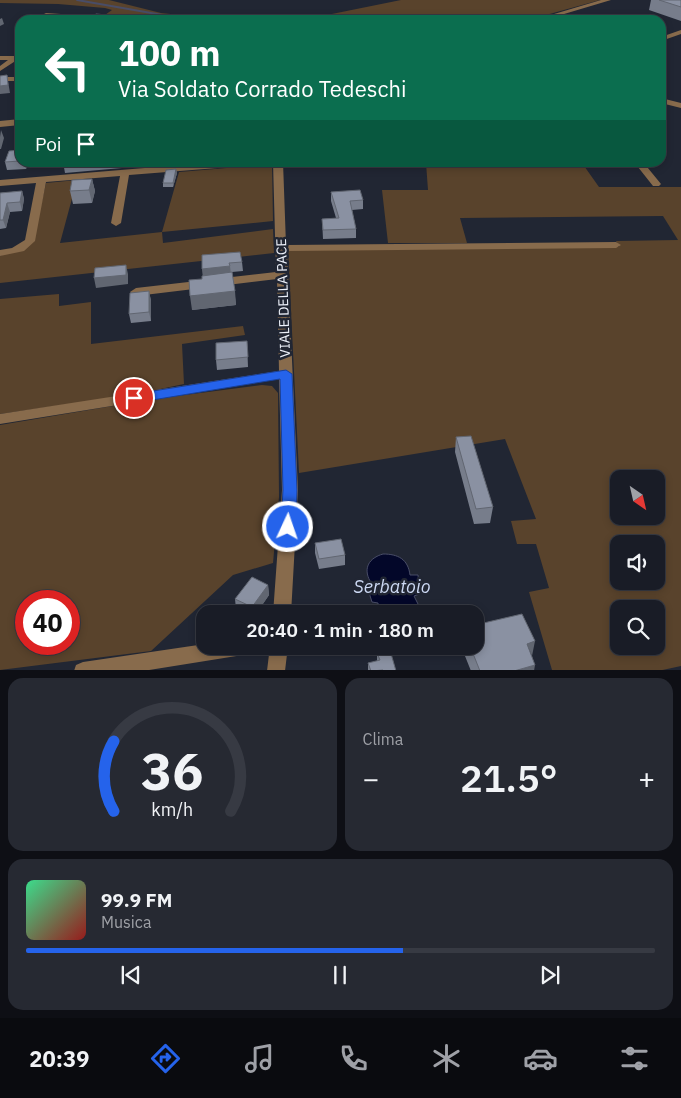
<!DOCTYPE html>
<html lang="it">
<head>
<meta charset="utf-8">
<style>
  body { margin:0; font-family:"IBM Plex Sans",sans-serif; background:#262932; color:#f1f3f6; height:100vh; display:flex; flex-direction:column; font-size:19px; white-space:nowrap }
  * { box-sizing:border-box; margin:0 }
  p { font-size:16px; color:#9fa1a7 }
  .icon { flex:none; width:28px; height:28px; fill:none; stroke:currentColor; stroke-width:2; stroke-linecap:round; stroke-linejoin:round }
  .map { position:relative; height:670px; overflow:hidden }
  .panel { display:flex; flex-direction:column; gap:8px; padding:8px; background:#0e0f15; flex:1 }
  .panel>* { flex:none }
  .guide { position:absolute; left:15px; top:15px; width:651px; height:152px; border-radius:15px; box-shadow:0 2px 8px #0003,0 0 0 1px #373a43; background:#0b6e4f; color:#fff; overflow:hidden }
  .needle { width:32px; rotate:146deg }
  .controls { position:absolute; left:610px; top:470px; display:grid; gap:10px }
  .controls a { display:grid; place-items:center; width:55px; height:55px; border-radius:10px; background:#191c26; box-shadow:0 2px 8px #0003,0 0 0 1px #373a43; font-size:25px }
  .speed { position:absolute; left:15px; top:590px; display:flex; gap:10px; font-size:25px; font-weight:700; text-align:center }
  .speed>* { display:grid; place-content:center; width:65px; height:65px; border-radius:50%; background:#191c26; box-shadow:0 2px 8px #0003,0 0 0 1px #373a43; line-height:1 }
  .speed .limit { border:8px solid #d22; background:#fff; color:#111 }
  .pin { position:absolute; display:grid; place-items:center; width:42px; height:42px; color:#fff; margin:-21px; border:2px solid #fff; border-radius:50%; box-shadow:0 1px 5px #0007 }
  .me { position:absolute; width:55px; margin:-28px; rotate:3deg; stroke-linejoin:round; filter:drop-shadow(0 0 4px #0008) }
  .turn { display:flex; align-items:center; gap:18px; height:105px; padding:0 20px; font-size:22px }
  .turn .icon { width:65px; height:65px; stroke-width:2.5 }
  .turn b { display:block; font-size:35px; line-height:42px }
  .then { display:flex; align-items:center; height:48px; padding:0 20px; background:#0003; gap:10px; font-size:19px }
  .big { font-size:38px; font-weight:600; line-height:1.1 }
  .panel .tile { flex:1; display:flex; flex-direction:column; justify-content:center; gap:8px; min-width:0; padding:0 18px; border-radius:15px; background:#262932 }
  .panel .dial { align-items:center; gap:0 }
  .dial svg { height:130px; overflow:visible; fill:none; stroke:#373a43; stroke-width:7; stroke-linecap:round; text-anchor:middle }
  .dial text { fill:#f1f3f6; stroke:none }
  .song { display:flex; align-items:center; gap:15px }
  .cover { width:60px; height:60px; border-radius:8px; background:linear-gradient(135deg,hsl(150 70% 55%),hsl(0 70% 35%)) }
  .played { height:5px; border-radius:2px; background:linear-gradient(90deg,#2563eb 60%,#373a43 60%) }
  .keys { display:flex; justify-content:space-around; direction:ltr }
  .heat { display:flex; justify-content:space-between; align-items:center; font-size:28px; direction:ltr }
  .panel .tiles { flex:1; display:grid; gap:8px; grid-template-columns:1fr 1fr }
  .tile:last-child { grid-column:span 2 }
  .trip { position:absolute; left:196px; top:605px; width:288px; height:50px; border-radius:15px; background:#191c26; box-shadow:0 2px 8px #0003,0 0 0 1px #373a43; font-weight:600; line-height:50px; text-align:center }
  .menu { display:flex; height:80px; justify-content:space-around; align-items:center; background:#0a0b0f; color:#9fa1a7 }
  .menu .icon { width:35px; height:35px }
  .menu .active { color:#2563eb }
  .menu b { font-size:22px; color:#f1f3f6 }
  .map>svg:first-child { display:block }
  .green { fill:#59432c; fill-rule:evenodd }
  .water { fill:#030729; stroke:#494d67 }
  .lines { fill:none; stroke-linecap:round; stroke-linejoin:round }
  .stream { stroke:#494d67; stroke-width:2 }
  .minor { fill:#886b4c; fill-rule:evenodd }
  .wall { fill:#777d8b }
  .shaded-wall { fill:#616671 }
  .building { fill:#8a91a2; stroke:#616671 }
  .route { fill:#2563eb; stroke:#184099 }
  .labels { text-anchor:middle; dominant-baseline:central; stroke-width:5; stroke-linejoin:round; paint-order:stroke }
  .street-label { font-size:14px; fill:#ecf0f9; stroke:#212633 }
  .near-water-label { font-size:18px; font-style:italic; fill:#cdd9f4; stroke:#212633 }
</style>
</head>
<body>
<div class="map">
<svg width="681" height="671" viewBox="0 0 681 671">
  <rect width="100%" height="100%" fill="#212633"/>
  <path class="green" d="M0 0H109L161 13 227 20H131L102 17 112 10 105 8 58 4 0 3Z
    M401 0H600L528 20H291L317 17Z
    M426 163H582L599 187H681V666L658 671 552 670 529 592 549 588 536 544H517L511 521 536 519 505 439 299 473 288 250 619 247 616 241 678 240 663 216 460 218 467 243H388L382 190H428ZM619 479H656V516H619ZM619 544H656V581H619ZM619 609H656V646H619Z
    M272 164 273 221 162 232 163 243 273 229 274 253 0 283V256L33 241 46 183 77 180 60 243 162 232 179 172Z
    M59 294V306L91 302V344L243 326 245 335 182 344 184 384 132 395 0 414V299Z
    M262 385 272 386 278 393 279 497 273 563 233 575 151 651 0 670V425L154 399ZM26 601H69V644H26Z"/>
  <path class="water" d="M383 554C398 554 408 559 410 575H418L420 594 414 596 421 610 419 614H379L378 603 372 602 366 583 370 581C363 568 369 558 383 554Z"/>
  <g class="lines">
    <path class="stream" d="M77 0 191 20"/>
    <path class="minor" d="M601 0H611L544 20H534Z
      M46 13 121 18 124 20 44 16V14Z
      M681 30V34L661 41V37Z
      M0 56H16L20 58 0 71V66L8 60H0Z
      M0 77H20V81H0Z
      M661 98 681 103V108L661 103Z
      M20 119V125L0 127V121Z
      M217 162H261L257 165 129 175 121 223 116 226 111 223 120 176 46 182 35 241 24 251 0 256V250L12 248 25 240 36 183 0 186V180Z
      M273 162H283L286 245 616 242 621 245 616 248 287 251 298 490 291 614H273L282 490 279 379 0 424V414L279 371 277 279 136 296 130 292 136 288 276 272Z
      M634 162H643L661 184 659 186H653Z
      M205 644V646H258L255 652 249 654 143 671H74L76 665 83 662Z
      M270 646H288L285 671H267Z"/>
  </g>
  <path class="wall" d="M651 0H681V21L649 10Z
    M20 42V58L17 54 15 46Z
    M20 150V162H29L26 169 7 170 5 162Z
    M63 162H179V163L65 173Z
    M176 169 177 173 173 187H163V183Z
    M92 179 95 191 92 203 73 204 70 191Z
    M22 191 24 199 22 211 10 212 6 228 0 229V193Z
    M331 192 363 200V209L352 210 356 229V238L323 239 322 219 336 218 331 201Z
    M202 255 242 262 243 271 232 272 236 305 192 310 203 276Z
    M149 291 151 301V321L131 323 129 314Z
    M247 341 248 367 217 370 216 360Z
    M456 437 493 507 490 523 474 524 455 452Z
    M315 543 345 555V565L319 569 315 553Z
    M268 585 269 595 256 614H245L236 609 235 599Z
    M461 646H475L532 656 534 671H471Z
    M377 653 396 671H368V663L377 661Z"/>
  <path class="shaded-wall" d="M2 18 4 24 0 26V19Z
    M7 75 10 93 0 94V86Z
    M1 130 4 138 1 149H0V137Z
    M25 162H29L26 169Z
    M176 169 177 173 173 187V183Z
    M92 179 95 191 92 203 89 190Z
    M22 191 24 199 22 211 20 202Z
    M7 203 10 212 6 228 3 220Z
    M126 265 128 274V284L96 288 94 278Z
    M230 266 231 275 203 278 202 269Z
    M149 291 151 301V321L149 312Z
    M235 291 236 305 192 310 190 296Z
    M268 585 269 595 256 614H252V607Z
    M535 641 532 656 527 644Z
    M535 665 534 671H514Z"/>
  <path class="building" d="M659 0H681V7Z
    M96 14 160 20H88Z
    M15 42H20V51L15 46Z
    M7 75 8 85 0 86V76Z
    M20 150V161L5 162 9 151Z
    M63 162H78L63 164Z
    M176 169 173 183H163L166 170Z
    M92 179 89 190 70 191 72 180Z
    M360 190 363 200 350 201 356 229 323 230 322 219 339 218 331 192Z
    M22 191 20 202 7 203 3 220H0V193Z
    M240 252 242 262 229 263 230 266 202 269V255Z
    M126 265V275L94 278 95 268Z
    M232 272 235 291 190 296 189 280 202 279V276Z
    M149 291V312L129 314 130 293Z
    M247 341 248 357 216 360V343Z
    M471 436 493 507 476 509 456 437Z
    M341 539 345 555 319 559 315 543Z
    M252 577 268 585 252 607 235 599Z
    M522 614 535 641 527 644 535 665 514 671H480L470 646H475V625Z
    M390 650 396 671H383V670L371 671 368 663 380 660 377 653Z"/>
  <path class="route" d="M286 370 292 374 297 490 296 527 293 531 288 533 283 531 281 527 283 490 280 379 134 403 127 398 134 394Z"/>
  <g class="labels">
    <g class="street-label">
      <text transform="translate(283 298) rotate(-92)">VIALE DELLA PACE</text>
    </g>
    <g class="near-water-label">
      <text x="392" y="586">Serbatoio</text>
    </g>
  </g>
</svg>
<div class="controls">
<a><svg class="needle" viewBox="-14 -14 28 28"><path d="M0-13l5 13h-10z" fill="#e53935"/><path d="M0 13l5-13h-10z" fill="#9fa1a7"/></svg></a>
<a><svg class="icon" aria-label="sound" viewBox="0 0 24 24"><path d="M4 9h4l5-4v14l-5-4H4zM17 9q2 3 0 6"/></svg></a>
<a><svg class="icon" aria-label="search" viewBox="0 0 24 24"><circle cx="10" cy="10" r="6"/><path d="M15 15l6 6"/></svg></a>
</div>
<div class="speed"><div class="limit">40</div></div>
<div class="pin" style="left:134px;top:398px;background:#d93025"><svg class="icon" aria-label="arrive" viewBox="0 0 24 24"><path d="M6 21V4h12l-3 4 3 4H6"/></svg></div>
<svg class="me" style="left:288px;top:527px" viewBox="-20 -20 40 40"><circle r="17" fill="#2563eb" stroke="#fff" stroke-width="3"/><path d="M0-11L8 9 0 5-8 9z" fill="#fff"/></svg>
<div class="trip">20:40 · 1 min · 180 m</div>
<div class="guide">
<div class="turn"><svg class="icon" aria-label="left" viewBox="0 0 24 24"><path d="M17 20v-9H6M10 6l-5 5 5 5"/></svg><div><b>100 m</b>Via Soldato Corrado Tedeschi</div></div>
<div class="then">Poi<svg class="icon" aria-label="arrive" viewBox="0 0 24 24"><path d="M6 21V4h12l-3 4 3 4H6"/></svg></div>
</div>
</div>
<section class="panel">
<div class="tiles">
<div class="tile dial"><svg viewBox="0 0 100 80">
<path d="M14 69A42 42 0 1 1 86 69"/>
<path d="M14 69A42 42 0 0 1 14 26" stroke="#2563eb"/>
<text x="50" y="56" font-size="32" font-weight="700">36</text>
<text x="50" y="72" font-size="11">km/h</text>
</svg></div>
<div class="tile"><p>Clima</p>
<div class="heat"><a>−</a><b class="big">21.5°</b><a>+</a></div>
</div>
<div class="tile">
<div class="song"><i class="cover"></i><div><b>99.9 FM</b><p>Musica</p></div></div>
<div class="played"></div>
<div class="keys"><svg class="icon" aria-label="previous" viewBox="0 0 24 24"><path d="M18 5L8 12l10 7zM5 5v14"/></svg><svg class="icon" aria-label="pause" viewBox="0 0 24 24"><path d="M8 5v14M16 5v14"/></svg><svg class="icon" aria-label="next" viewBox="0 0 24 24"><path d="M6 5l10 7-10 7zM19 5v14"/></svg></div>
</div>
</div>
</section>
<nav class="menu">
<b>20:39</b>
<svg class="icon active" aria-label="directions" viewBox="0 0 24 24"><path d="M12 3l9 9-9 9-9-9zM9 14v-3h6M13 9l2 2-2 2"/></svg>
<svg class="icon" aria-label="music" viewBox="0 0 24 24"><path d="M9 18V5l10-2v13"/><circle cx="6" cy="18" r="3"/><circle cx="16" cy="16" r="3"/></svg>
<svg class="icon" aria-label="phone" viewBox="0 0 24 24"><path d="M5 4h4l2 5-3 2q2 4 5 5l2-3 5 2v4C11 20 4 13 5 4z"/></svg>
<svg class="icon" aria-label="climate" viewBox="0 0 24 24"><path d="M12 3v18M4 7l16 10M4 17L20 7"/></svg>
<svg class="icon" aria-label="car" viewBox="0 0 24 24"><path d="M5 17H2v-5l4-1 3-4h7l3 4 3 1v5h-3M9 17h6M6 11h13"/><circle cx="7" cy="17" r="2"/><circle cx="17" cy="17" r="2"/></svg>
<svg class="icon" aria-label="filters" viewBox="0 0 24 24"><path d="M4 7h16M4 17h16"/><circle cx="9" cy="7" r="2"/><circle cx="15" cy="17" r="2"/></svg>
</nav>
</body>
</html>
